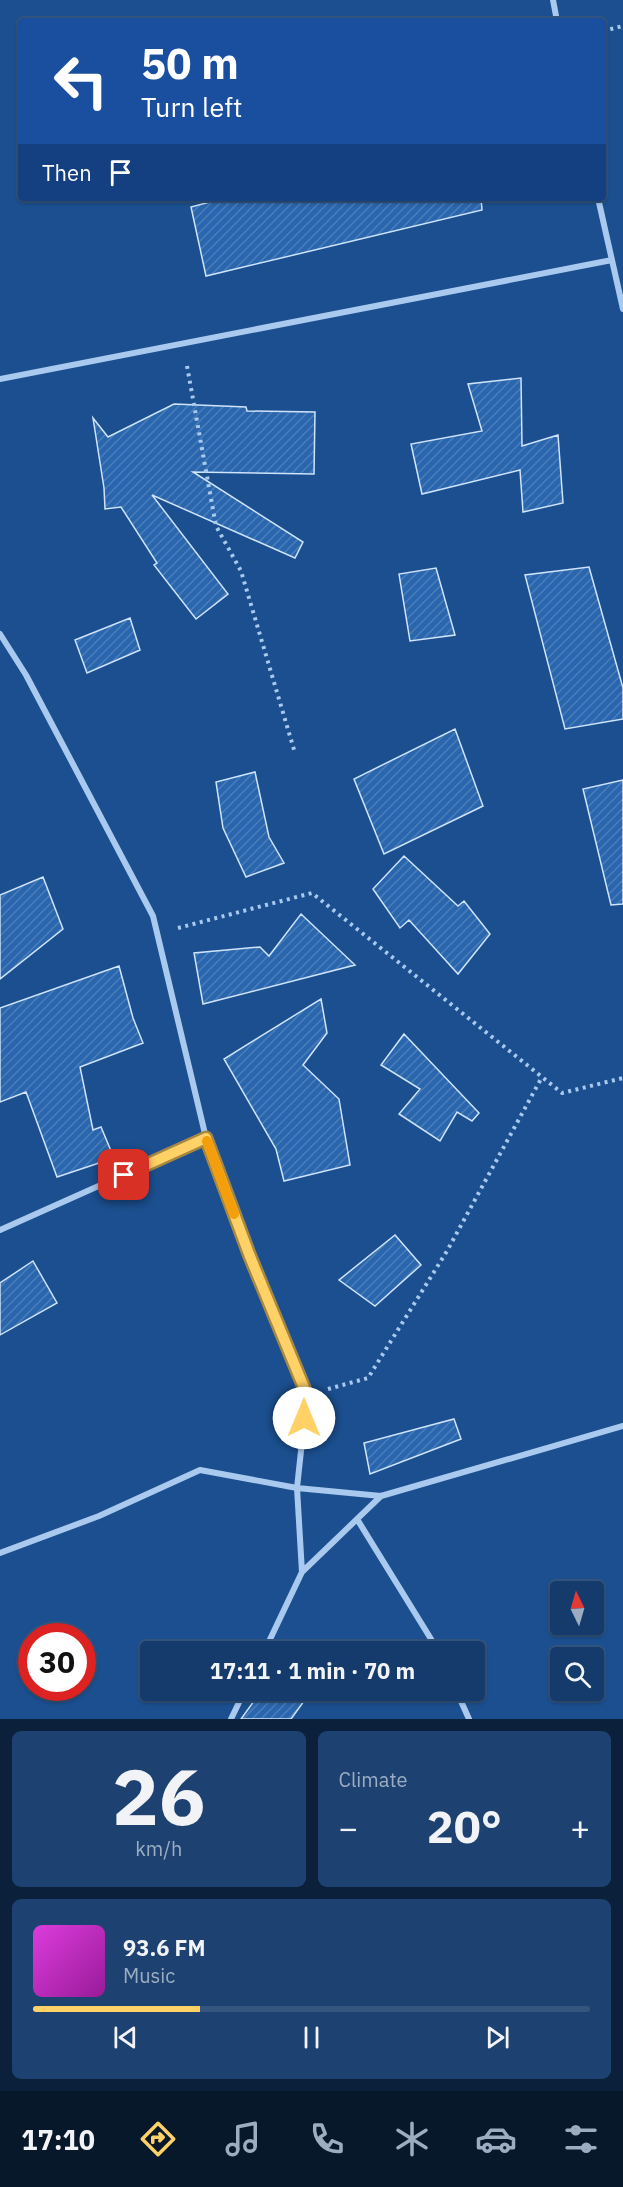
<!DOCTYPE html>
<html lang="en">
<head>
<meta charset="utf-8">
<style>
  body { margin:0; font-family:"IBM Plex Sans",sans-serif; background:#1d4271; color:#f1f3f6; height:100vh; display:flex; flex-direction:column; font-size:22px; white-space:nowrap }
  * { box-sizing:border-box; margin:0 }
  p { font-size:20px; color:#9dadc1 }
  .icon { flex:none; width:33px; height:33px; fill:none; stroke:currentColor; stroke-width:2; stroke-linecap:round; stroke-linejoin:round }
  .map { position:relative; height:1719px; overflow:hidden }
  .sheet { display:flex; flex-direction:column; gap:12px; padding:12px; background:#0b203b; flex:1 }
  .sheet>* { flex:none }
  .banner { position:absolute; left:18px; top:18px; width:588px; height:183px; border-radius:6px; box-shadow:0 2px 4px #0004,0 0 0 2px #33557e; background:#1a4fa0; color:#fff; overflow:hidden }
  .needle { width:39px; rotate:355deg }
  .buttons { position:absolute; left:550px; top:1581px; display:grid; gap:12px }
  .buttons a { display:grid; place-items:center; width:54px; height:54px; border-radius:6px; background:#143b6b; box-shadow:0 2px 4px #0004,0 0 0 2px #33557e; font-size:30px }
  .speed { position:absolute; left:18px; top:1623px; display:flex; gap:12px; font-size:30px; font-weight:700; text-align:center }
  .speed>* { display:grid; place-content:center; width:78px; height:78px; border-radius:50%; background:#143b6b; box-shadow:0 2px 4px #0004,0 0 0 2px #33557e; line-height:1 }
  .speed .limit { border:9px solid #d22; background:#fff; color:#111 }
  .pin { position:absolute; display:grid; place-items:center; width:51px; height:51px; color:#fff; margin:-26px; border-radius:12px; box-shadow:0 3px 9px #0006 }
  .me { position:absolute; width:66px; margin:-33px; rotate:0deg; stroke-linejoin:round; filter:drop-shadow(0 0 4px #0008) }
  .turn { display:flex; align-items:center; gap:21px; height:126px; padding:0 24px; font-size:27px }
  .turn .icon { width:78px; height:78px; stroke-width:2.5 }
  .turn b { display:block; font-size:42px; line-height:51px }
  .then { display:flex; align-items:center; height:57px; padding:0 24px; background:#0003; gap:12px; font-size:22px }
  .big { font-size:45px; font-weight:700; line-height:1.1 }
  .sheet .tile { flex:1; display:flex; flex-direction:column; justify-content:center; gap:9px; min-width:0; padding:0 21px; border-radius:9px; background:#1d4271 }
  .sheet .dial { align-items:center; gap:0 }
  .dial b { font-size:78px; line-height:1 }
  .song { display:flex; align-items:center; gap:18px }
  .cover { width:72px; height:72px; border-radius:9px; background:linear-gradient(135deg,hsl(300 70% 55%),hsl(300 70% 35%)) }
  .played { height:6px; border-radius:3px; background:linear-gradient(90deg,#ffd166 30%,#33557e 30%) }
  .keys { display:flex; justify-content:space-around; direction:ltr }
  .heat { display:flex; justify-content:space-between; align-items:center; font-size:33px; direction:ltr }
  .sheet .tiles { flex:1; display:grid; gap:12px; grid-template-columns:1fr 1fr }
  .tile:last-child { grid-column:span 2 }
  .trip { position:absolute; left:140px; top:1641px; width:345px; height:60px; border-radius:6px; background:#143b6b; box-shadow:0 2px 4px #0004,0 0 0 2px #33557e; font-weight:700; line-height:60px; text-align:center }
  .dock { display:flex; height:96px; justify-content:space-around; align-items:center; background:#08182b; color:#9dadc1 }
  .dock .icon { width:42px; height:42px }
  .dock .current { color:#ffd166 }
  .dock b { font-size:27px; color:#f1f3f6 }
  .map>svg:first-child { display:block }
  .building { fill:url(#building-hatch); stroke:#cfe3fa; stroke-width:1.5 }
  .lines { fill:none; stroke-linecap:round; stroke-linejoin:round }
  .path { stroke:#a9c9ee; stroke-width:4; stroke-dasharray:3 4.5; stroke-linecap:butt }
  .minor { stroke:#a9c9ee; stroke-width:6 }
  .route-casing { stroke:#a68842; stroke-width:15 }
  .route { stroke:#ffd166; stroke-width:10 }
  .slow { stroke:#f59e0b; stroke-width:10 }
</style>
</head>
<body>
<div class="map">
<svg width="623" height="1719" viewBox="0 0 623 1719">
  <defs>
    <pattern id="building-hatch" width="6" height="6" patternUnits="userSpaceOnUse" patternTransform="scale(1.5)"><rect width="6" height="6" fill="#2a66ad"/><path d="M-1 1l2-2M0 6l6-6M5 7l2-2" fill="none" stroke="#4a7db9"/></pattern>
  </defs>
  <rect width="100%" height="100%" fill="#1b4f8f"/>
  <path class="building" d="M225 198H481L482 210 206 276 191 207Z
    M521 378 522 446 558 435 563 503 523 512 520 470 422 494 411 444 482 431 468 384Z
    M174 404 246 407 247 411 315 412 314 474 193 472 303 542 295 558 152 495 228 594 196 619 154 565 157 563 121 507 105 509 104 488 93 418 108 437Z
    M589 567 623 688V719L565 729 525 575Z
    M436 568 455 635 410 641 399 574Z
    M130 618 140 650 87 673 75 640Z
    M455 729 483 806 384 854 354 779Z
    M255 772 269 837 284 863 246 877 223 828 216 782Z
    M623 780V904L611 905 583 789Z
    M404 856 458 906 464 901 490 934 458 974 409 920 400 928 373 889Z
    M43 877 63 929 0 979V895Z
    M301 914 355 965 203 1004 194 953 260 947 269 956Z
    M119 966 133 1018 143 1043 80 1067 93 1130 101 1127 114 1158 57 1177 26 1092 0 1102V1008Z
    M321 999 327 1033 303 1065 339 1099 350 1165 284 1181 276 1149 224 1059Z
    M404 1034 479 1113 472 1121 457 1112 440 1141 399 1114 420 1089 381 1065Z
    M395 1235 421 1265 375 1306 339 1280Z
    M33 1261 57 1303 0 1335V1283Z
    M454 1419 461 1439 370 1474 364 1443Z
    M262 1690H312L291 1719H241Z"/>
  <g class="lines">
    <path class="path" d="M603 31 623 26
      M187 366 216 526 241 571 295 753
      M178 928 312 893 562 1093 623 1078
      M328 1389 368 1378 447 1251 542 1077"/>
    <path class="minor" d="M553 0 557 21
      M598 198 623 309
      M0 379 612 260
      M0 634 26 675 153 916 206 1138 249 1254 307 1395 297 1488 381 1496 623 1426
      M0 1230 206 1138
      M357 1519 439 1652
      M0 1553 99 1516 200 1470 297 1488 302 1572 264 1652
      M302 1572 381 1496
      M456 1690 469 1719
      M231 1719 245 1690"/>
  </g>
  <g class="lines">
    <defs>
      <path id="route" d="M124 1175 206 1138 249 1254 307 1395 304 1418"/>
    </defs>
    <use href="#route" class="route-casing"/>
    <use href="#route" class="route"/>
    <path class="slow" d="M207 1141 234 1214"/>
  </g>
</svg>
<div class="buttons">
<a><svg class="needle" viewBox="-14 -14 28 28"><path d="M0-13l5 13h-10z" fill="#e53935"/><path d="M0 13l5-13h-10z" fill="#9dadc1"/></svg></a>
<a><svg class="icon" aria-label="search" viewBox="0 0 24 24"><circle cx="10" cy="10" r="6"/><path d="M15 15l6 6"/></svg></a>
</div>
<div class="speed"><div class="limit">30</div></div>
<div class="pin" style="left:124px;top:1175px;background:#d93025"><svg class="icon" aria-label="arrive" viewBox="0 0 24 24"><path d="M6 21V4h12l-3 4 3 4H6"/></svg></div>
<svg class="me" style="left:304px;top:1418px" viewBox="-20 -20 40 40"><circle r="19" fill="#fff"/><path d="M0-13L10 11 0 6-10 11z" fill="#ffd166"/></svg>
<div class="trip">17:11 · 1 min · 70 m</div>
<div class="banner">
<div class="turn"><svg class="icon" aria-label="left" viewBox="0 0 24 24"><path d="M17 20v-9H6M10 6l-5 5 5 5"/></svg><div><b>50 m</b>Turn left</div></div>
<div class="then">Then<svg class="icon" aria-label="arrive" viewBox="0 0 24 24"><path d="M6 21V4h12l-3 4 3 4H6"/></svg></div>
</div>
</div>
<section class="sheet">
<div class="tiles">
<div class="tile dial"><b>26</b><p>km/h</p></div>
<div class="tile"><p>Climate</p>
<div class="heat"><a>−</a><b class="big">20°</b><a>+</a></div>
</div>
<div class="tile">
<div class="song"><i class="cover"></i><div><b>93.6 FM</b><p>Music</p></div></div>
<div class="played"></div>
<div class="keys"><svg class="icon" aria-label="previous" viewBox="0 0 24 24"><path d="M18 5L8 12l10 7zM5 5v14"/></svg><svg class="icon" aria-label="pause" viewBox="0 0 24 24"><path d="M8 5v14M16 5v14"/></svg><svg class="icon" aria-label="next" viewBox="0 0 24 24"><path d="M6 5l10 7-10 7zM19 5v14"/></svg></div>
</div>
</div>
</section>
<nav class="dock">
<b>17:10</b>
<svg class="icon current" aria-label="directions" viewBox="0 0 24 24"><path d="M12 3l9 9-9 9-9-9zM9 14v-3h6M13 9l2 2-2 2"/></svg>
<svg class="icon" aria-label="music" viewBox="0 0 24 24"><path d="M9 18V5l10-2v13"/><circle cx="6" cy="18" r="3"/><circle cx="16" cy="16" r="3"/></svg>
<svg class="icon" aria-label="phone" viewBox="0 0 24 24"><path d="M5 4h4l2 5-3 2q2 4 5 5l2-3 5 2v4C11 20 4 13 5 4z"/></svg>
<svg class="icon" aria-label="climate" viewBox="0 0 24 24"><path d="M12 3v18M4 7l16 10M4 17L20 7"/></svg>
<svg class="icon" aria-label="car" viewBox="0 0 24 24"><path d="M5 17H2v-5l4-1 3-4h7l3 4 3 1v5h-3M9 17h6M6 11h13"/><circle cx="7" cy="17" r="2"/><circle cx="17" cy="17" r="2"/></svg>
<svg class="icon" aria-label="filters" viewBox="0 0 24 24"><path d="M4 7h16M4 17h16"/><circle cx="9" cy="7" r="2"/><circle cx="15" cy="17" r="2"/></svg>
</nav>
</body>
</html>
